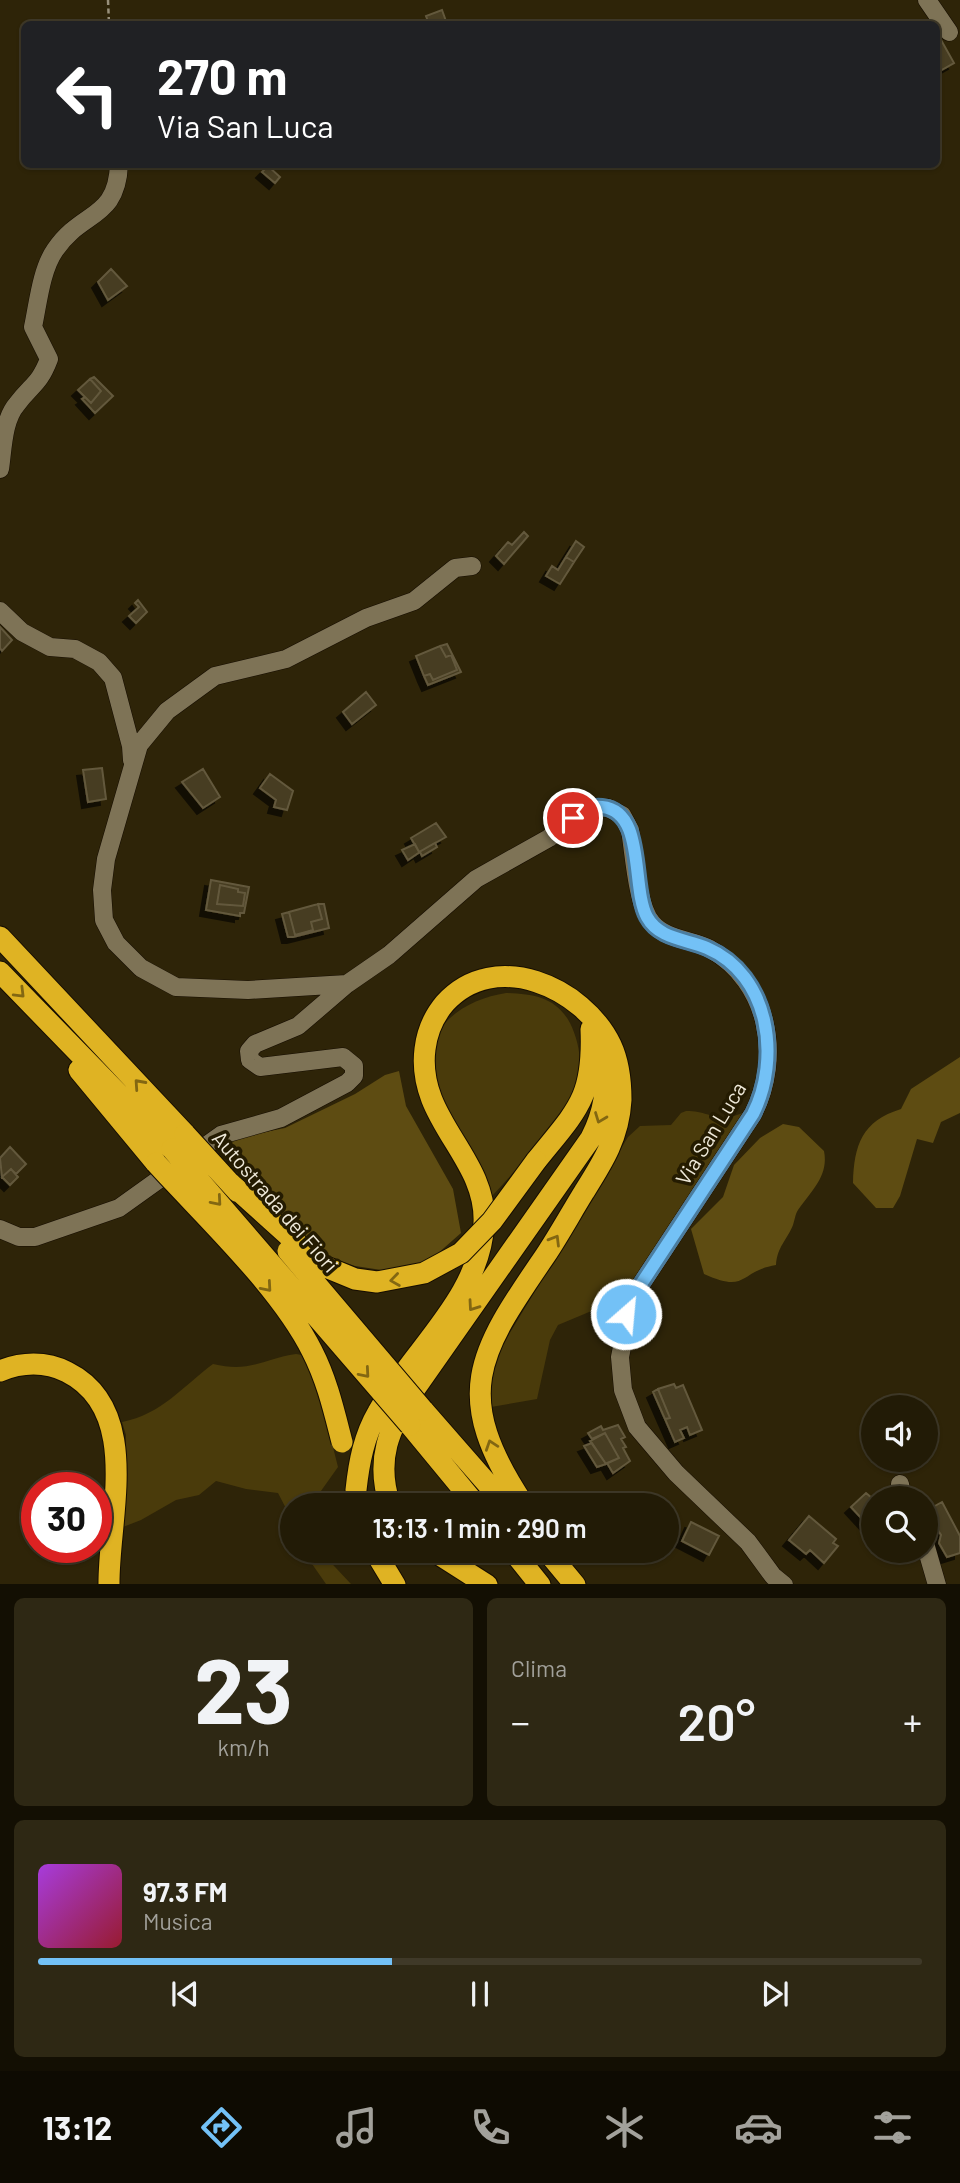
<!DOCTYPE html>
<html lang="it">
<head>
<meta charset="utf-8">
<style>
  body { margin:0; font-family:Barlow,sans-serif; background:#2e2814; color:#f1f3f6; height:100vh; display:flex; flex-direction:column; font-size:26px; white-space:nowrap }
  * { box-sizing:border-box; margin:0 }
  p { font-size:23px; color:#a2a19b }
  .icon { flex:none; width:38px; height:38px; fill:none; stroke:currentColor; stroke-width:2; stroke-linecap:round; stroke-linejoin:round }
  .map { position:relative; height:1584px; overflow:hidden }
  .drawer { display:flex; flex-direction:column; gap:14px; padding:14px; background:#130f03; flex:1 }
  .drawer>* { flex:none }
  .banner { position:absolute; left:21px; top:21px; width:919px; height:147px; border-radius:10px; box-shadow:0 2px 5px #0004,0 0 0 2px #3f3928; background:#202124; color:#fff; overflow:hidden }
  .buttons { position:absolute; left:861px; top:1395px; display:grid; gap:14px }
  .buttons a { display:grid; place-items:center; width:77px; height:77px; border-radius:50%; background:#221b06; box-shadow:0 2px 5px #0004,0 0 0 2px #3f3928; font-size:35px }
  .speed { position:absolute; left:21px; top:1472px; display:flex; gap:14px; font-size:35px; font-weight:700; text-align:center }
  .speed>* { display:grid; place-content:center; width:91px; height:91px; border-radius:50%; background:#221b06; box-shadow:0 2px 5px #0004,0 0 0 2px #3f3928; line-height:1 }
  .speed .limit { border:10px solid #d22; background:#fff; color:#111 }
  .pin { position:absolute; display:grid; place-items:center; width:60px; height:60px; color:#fff; margin:-30px; border:4px solid #fff; border-radius:50%; box-shadow:0 2px 7px #0007 }
  .me { position:absolute; width:77px; margin:-38px; rotate:27deg; stroke-linejoin:round; filter:drop-shadow(0 0 5px #0008) }
  .turn { display:flex; align-items:center; gap:24px; height:147px; padding:0 21px; font-size:32px }
  .turn .icon { width:91px; height:91px; stroke-width:2.5 }
  .turn b { display:block; font-size:49px; line-height:60px }
  .big { font-size:52px; font-weight:600; line-height:1.1 }
  .drawer .card { flex:1; display:flex; flex-direction:column; justify-content:center; gap:10px; min-width:0; padding:0 24px; border-radius:10px; background:#2e2814 }
  .drawer .dial { align-items:center; gap:0 }
  .dial b { font-size:91px; line-height:1 }
  .song { display:flex; align-items:center; gap:21px }
  .cover { width:84px; height:84px; border-radius:10px; background:linear-gradient(135deg,hsl(280 70% 55%),hsl(350 70% 35%)) }
  .played { height:7px; border-radius:4px; background:linear-gradient(90deg,#73c1f6 40%,#3f3928 40%) }
  .keys { display:flex; justify-content:space-around; direction:ltr }
  .heat { display:flex; justify-content:space-between; align-items:center; font-size:38px; direction:ltr }
  .drawer .tiles { flex:1; display:grid; gap:14px; grid-template-columns:1fr 1fr }
  .card:last-child { grid-column:span 2 }
  .trip { position:absolute; left:280px; top:1493px; width:399px; height:70px; border-radius:35px; background:#221b06; box-shadow:0 2px 5px #0004,0 0 0 2px #3f3928; font-weight:600; line-height:70px; text-align:center }
  .tabs { display:flex; height:112px; justify-content:space-around; align-items:center; background:#0e0b02; color:#a2a19b }
  .tabs .icon { width:49px; height:49px }
  .tabs .on { color:#73c1f6 }
  .tabs b { font-size:32px; color:#f1f3f6 }
  .map>svg:first-child { display:block }
  .green { fill:#4a3b0b }
  .forest { fill:#5e4c12 }
  .building { fill:#463c21; stroke:#63593c; stroke-width:2; fill-rule:evenodd; filter:url(#shadow) }
  .lines { fill:none; stroke-linecap:round; stroke-linejoin:round }
  .minor-casing { stroke:#160d00; stroke-width:19 }
  .highway-casing { stroke:#160d00; stroke-width:23 }
  .path { stroke:#98907b; stroke-width:2.5; stroke-dasharray:5 3.5; stroke-linecap:butt }
  .minor { stroke:#7e7356; stroke-width:18 }
  .highway { stroke:#dfb323; stroke-width:21 }
  .highway-bridge-casing { stroke:#160d00; stroke-width:23; stroke-linecap:butt }
  .highway-bridge { stroke:#dfb323; stroke-width:21 }
  .oneway { stroke:#826712 }
  .route-casing { stroke:#4b7da0; stroke-width:18 }
  .route { stroke:#73c1f6; stroke-width:12 }
  .labels { text-anchor:middle; dominant-baseline:central; stroke-width:7; stroke-linejoin:round; paint-order:stroke }
  .street-label { font-size:21px; fill:#efe9d9; stroke:#241b01 }
</style>
</head>
<body>
<div class="map">
<svg width="960" height="1585" viewBox="0 0 960 1585">
  <defs>
    <filter id="shadow"><feDropShadow dx="-6" dy="6" stdDeviation="0" flood-color="#0009"/></filter>
  </defs>
  <rect width="100%" height="100%" fill="#2e2408"/>
  <path class="green" d="M506 993C533 994 556 997 570 1023 580 1043 584 1070 575 1091 572 1101 563 1110 557 1118 536 1146 515 1172 491 1197 475 1165 433 1098 431 1064 429 1021 469 999 506 993Z
    M686 1111C713 1111 715 1125 745 1112L625 1297 558 1325 550 1340 537 1399 491 1407C486 1387 496 1365 502 1346L628 1137 640 1126 671 1125 681 1113Z
    M296 1354 302 1355 315 1376 338 1467 311 1505H292V1520L278 1493 246 1489 216 1481 199 1495 176 1500 141 1520 123 1527 126 1435 122 1422C162 1414 182 1387 213 1364 250 1373 263 1359 296 1354Z
    M303 1551H320L351 1584H326Z"/>
  <path class="forest" d="M960 1057V1113L941 1122 933 1143 917 1139 900 1196 893 1208H876L853 1183C854 1145 862 1121 901 1109L911 1089Z
    M399 1071 406 1106 453 1189 461 1233 436 1255 421 1263 388 1271 355 1266 323 1255 263 1196 221 1144 235 1138 285 1128 355 1094 385 1075Z
    M783 1124 799 1127 824 1151C829 1176 811 1191 798 1210 795 1215 795 1219 793 1225 787 1240 777 1247 776 1265 739 1271 748 1294 704 1274L691 1229 723 1197 734 1165 760 1138Z"/>
  <path class="building" d="M442 10 447 24H429L426 16Z
    M936 31 954 63 938 72 936 69Z
    M268 166 280 177 275 183 262 172Z
    M111 269 127 286 108 300 98 282Z
    M94 377 113 396 95 413 82 399 85 397 91 403 101 391 90 379Z
    M90 379 101 391 91 403 78 390Z
    M524 532 528 536 504 564 496 556 508 542 512 545Z
    M576 541 584 547 574 562 566 557Z
    M566 557 574 562 560 584 546 576 552 566 558 570Z
    M138 600 147 612 136 623 129 616 139 607 135 603Z
    M0 627 12 640 2 651 0 648Z
    M447 644 461 672 428 685 424 676 430 674 433 680 457 670 451 655 446 657 440 646Z
    M440 646 446 657 451 655 457 670 433 680 430 674 424 676 416 656Z
    M366 692 376 705 352 724 343 712Z
    M102 768 106 799 88 802 83 770Z
    M203 769 220 797 203 808 182 782Z
    M270 774 293 791 287 810 274 807 276 800 260 788Z
    M436 823 446 837 419 852 411 838Z
    M435 843 437 847 422 856 420 852 408 860 402 850 415 844 419 852Z
    M211 880 249 887 244 913H240V916L206 910ZM220 885 238 889V892L245 893 243 906 217 904Z
    M220 885 238 889V892L245 893 243 906 217 904Z
    M318 904H324L329 928 293 937H288L282 914 289 912 295 935 313 930 311 922 322 919Z
    M318 904 322 919 311 922 313 930 295 935 289 912Z
    M10 1147 26 1164 16 1174 11 1169 2 1177 0 1158Z
    M11 1169 18 1177 10 1185 2 1177Z
    M674 1384 676 1388 683 1385 702 1430 690 1435 687 1427 680 1430 684 1438 675 1442 665 1419 670 1418 658 1389Z
    M658 1389 670 1418 665 1419 653 1392Z
    M618 1425 625 1437 621 1439 626 1447 623 1448 630 1461 613 1473 607 1463 619 1458 605 1433 592 1439 588 1433 601 1426 603 1430Z
    M605 1433 619 1458 606 1464 590 1441Z
    M592 1443 606 1464 597 1467 584 1446Z
    M866 1493 873 1499V1531L851 1507Z
    M942 1502 960 1536V1553L947 1557 939 1543 941 1535 926 1511Z
    M809 1516 836 1539 833 1543 838 1546 824 1563 810 1550 806 1554 789 1540Z
    M691 1522 719 1536 709 1555 682 1541Z"/>
  <g class="lines">
    <defs>
      <path id="minor" d="M927 0 949 32
        M0 469C3 449 3 420 17 404 32 384 39 385 49 359L33 327C38 304 41 270 55 250 82 210 117 220 119 164
        M0 611 22 632 50 647 75 649 99 662 113 678 131 746 132 760
        M347 984 248 990 176 987 141 968 116 943 104 920 102 890 106 859 139 745 167 711 215 676 286 659 366 618 414 601 455 568 472 566
        M0 1229 19 1237H35L119 1208 221 1135 281 1118 347 1083 354 1076V1066L343 1057 260 1067 250 1060 249 1051 255 1044 298 1026 347 984 389 955 476 879 549 838 579 813 593 807 608 808 622 815 630 830C634 854 637 906 652 923 666 940 691 939 710 949 769 982 782 1057 753 1114L632 1298 620 1357 623 1390 637 1427 676 1473 748 1542 773 1576 784 1585
        M900 1484 902 1498
        M926 1547 937 1585"/>
      <path id="highway" d="M0 937 185 1134
        M0 972 172 1149
        M79 1070 156 1163
        M536 1161C577 1110 594 1098 591 1029
        M0 1371C21 1362 46 1361 67 1372 143 1410 108 1518 109 1585
        M423 1410 506 1505
        M410 1425 476 1505
        M356 1490C359 1462 364 1436 378 1412 412 1350 480 1298 484 1223 487 1157 416 1120 425 1049 427 1032 434 1016 445 1003 495 948 583 987 611 1045 619 1062 621 1082 621 1100 619 1137 603 1162 584 1192 571 1213 559 1235 545 1256 477 1355 451 1395 524 1505
        M390 1505C375 1460 389 1427 414 1390L591 1138C604 1112 608 1089 604 1060
        M374 1550 395 1585
        M432 1550 487 1585
        M512 1550 540 1585
        M546 1550 575 1585"/>
    </defs>
    <use href="#minor" class="minor-casing"/>
    <use href="#highway" class="highway-casing"/>
    <path class="path" d="M108 0 109 24"/>
    <use href="#minor" class="minor"/>
    <use href="#highway" class="highway"/>
    <defs>
      <path id="highway-bridge" d="M185 1134 238 1192
        M172 1149 410 1425
        M156 1163C205 1217 280 1287 312 1351 327 1380 334 1411 342 1442
        M230 1183 321 1265 355 1279 377 1282 424 1273 461 1253 492 1221 536 1161
        M288 1251 423 1410"/>
    </defs>
    <use href="#highway-bridge" class="highway-bridge-casing"/>
    <use href="#highway-bridge" class="highway-bridge"/>
  </g>
  <defs><path id="oneway-chevron" d="M-2-3.5L2.5 0L-2 3.5" fill="none" stroke-width="1.6" stroke-linecap="round" stroke-linejoin="round" transform="scale(1.75)"/></defs>
  <g class="oneway">
    <use href="#oneway-chevron" transform="translate(20 993) rotate(45)"/>
    <use href="#oneway-chevron" transform="translate(139 1084) rotate(-132)"/>
    <use href="#oneway-chevron" transform="translate(600 1118) rotate(111)"/>
    <use href="#oneway-chevron" transform="translate(217 1201) rotate(49)"/>
    <use href="#oneway-chevron" transform="translate(555 1240) rotate(-59)"/>
    <use href="#oneway-chevron" transform="translate(395 1280) rotate(172)"/>
    <use href="#oneway-chevron" transform="translate(267 1287) rotate(49)"/>
    <use href="#oneway-chevron" transform="translate(473 1306) rotate(125)"/>
    <use href="#oneway-chevron" transform="translate(365 1373) rotate(49)"/>
    <use href="#oneway-chevron" transform="translate(491 1445) rotate(-109)"/>
  </g>
  <g class="lines">
    <defs>
      <path id="route" d="M573 818C581 810 590 806 602 807 646 811 631 888 647 917 659 939 686 939 707 948 770 975 781 1059 753 1114L632 1298 626 1314"/>
    </defs>
    <use href="#route" class="route-casing"/>
    <use href="#route" class="route"/>
  </g>
  <g class="labels">
    <g class="street-label">
      <text transform="translate(710 1133) rotate(-59)">Via San Luca</text>
      <text transform="translate(276 1201) rotate(49)">Autostrada dei Fiori</text>
    </g>
  </g>
</svg>
<div class="buttons">
<a><svg class="icon" aria-label="sound" viewBox="0 0 24 24"><path d="M4 9h4l5-4v14l-5-4H4zM17 9q2 3 0 6"/></svg></a>
<a><svg class="icon" aria-label="search" viewBox="0 0 24 24"><circle cx="10" cy="10" r="6"/><path d="M15 15l6 6"/></svg></a>
</div>
<div class="speed"><div class="limit">30</div></div>
<div class="pin" style="left:573px;top:818px;background:#d93025"><svg class="icon" aria-label="arrive" viewBox="0 0 24 24"><path d="M6 21V4h12l-3 4 3 4H6"/></svg></div>
<svg class="me" style="left:626px;top:1314px" viewBox="-20 -20 40 40"><circle r="17" fill="#73c1f6" stroke="#fff" stroke-width="3"/><path d="M0-11L8 9 0 5-8 9z" fill="#fff"/></svg>
<div class="trip">13:13 · 1 min · 290 m</div>
<div class="banner">
<div class="turn"><svg class="icon" aria-label="left" viewBox="0 0 24 24"><path d="M17 20v-9H6M10 6l-5 5 5 5"/></svg><div><b>270 m</b>Via San Luca</div></div>
</div>
</div>
<section class="drawer">
<div class="tiles">
<div class="card dial"><b>23</b><p>km/h</p></div>
<div class="card"><p>Clima</p>
<div class="heat"><a>−</a><b class="big">20°</b><a>+</a></div>
</div>
<div class="card">
<div class="song"><i class="cover"></i><div><b>97.3 FM</b><p>Musica</p></div></div>
<div class="played"></div>
<div class="keys"><svg class="icon" aria-label="previous" viewBox="0 0 24 24"><path d="M18 5L8 12l10 7zM5 5v14"/></svg><svg class="icon" aria-label="pause" viewBox="0 0 24 24"><path d="M8 5v14M16 5v14"/></svg><svg class="icon" aria-label="next" viewBox="0 0 24 24"><path d="M6 5l10 7-10 7zM19 5v14"/></svg></div>
</div>
</div>
</section>
<nav class="tabs">
<b>13:12</b>
<svg class="icon on" aria-label="directions" viewBox="0 0 24 24"><path d="M12 3l9 9-9 9-9-9zM9 14v-3h6M13 9l2 2-2 2"/></svg>
<svg class="icon" aria-label="music" viewBox="0 0 24 24"><path d="M9 18V5l10-2v13"/><circle cx="6" cy="18" r="3"/><circle cx="16" cy="16" r="3"/></svg>
<svg class="icon" aria-label="phone" viewBox="0 0 24 24"><path d="M5 4h4l2 5-3 2q2 4 5 5l2-3 5 2v4C11 20 4 13 5 4z"/></svg>
<svg class="icon" aria-label="climate" viewBox="0 0 24 24"><path d="M12 3v18M4 7l16 10M4 17L20 7"/></svg>
<svg class="icon" aria-label="car" viewBox="0 0 24 24"><path d="M5 17H2v-5l4-1 3-4h7l3 4 3 1v5h-3M9 17h6M6 11h13"/><circle cx="7" cy="17" r="2"/><circle cx="17" cy="17" r="2"/></svg>
<svg class="icon" aria-label="filters" viewBox="0 0 24 24"><path d="M4 7h16M4 17h16"/><circle cx="9" cy="7" r="2"/><circle cx="15" cy="17" r="2"/></svg>
</nav>
</body>
</html>
